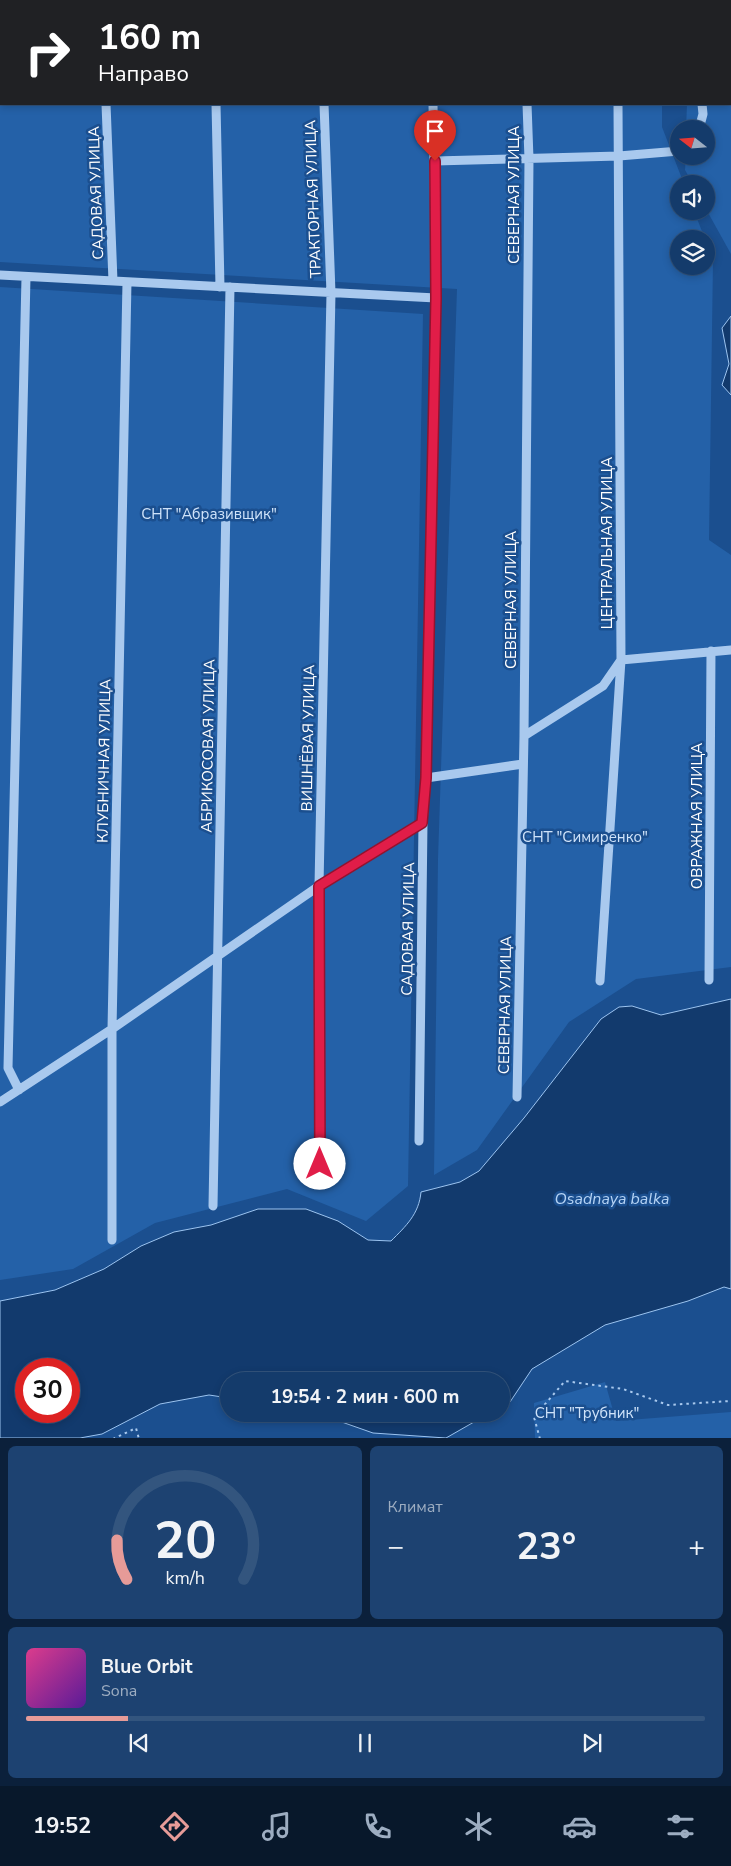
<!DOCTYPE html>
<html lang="ru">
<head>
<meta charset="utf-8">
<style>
  body { margin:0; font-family:"Nunito Sans",sans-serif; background:#1d4271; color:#f1f3f6; height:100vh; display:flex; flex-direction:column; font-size:19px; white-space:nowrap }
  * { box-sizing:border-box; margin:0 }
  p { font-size:16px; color:#9dadc1 }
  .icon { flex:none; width:28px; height:28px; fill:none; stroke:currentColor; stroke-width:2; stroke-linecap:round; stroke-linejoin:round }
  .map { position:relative; height:1438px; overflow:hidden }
  .sheet { display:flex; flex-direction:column; gap:8px; padding:8px; background:#0b203b; flex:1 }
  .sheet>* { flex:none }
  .top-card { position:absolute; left:0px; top:0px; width:731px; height:105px; box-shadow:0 2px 8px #0003,0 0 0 1px #33557e; background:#202124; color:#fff; overflow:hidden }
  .needle { width:32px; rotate:287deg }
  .fabs { position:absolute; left:670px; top:120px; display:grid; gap:10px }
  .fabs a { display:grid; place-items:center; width:45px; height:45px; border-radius:50%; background:#143b6b; box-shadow:0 2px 8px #0003,0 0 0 1px #33557e; font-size:25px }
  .speed { position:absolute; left:15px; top:1358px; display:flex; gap:10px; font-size:25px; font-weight:700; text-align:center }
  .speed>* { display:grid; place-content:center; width:65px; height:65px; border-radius:50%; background:#143b6b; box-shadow:0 2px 8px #0003,0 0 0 1px #33557e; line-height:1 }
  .speed .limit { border:8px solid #d22; background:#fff; color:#111 }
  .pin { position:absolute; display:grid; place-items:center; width:42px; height:42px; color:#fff; margin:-51px -21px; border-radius:50% 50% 50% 0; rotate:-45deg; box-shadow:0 0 5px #0007 }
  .pin .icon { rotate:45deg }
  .me { position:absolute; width:55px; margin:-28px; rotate:0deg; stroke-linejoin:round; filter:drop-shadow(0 0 4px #0008) }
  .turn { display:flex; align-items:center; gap:18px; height:105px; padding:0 15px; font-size:22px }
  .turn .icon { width:65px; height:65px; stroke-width:2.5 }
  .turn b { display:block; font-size:35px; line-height:42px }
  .big { font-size:38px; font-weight:700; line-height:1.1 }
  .sheet .widget { flex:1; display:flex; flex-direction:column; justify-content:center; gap:8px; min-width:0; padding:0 18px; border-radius:8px; background:#1d4271 }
  .sheet .dial { align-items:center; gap:0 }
  .dial svg { height:130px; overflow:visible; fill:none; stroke:#33557e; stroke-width:7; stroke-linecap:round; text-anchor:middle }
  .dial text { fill:#f1f3f6; stroke:none }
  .song { display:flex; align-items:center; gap:15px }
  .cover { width:60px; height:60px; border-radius:8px; background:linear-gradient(135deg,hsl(330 70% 55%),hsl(270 70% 35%)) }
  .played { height:5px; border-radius:2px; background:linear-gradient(90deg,#e69b98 15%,#33557e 15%) }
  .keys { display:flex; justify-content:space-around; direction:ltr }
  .heat { display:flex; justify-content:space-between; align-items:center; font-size:28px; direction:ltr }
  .sheet .tiles { flex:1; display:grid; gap:8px; grid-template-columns:1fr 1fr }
  .widget:last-child { grid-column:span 2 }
  .trip { position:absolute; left:220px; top:1372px; width:290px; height:50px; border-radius:25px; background:#143b6b; box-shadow:0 2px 8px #0003,0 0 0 1px #33557e; font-weight:700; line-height:50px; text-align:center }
  .dock { display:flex; height:80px; justify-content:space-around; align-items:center; background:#08182b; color:#9dadc1 }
  .dock .icon { width:35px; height:35px }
  .dock .active { color:#e69b98 }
  .dock b { font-size:22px; color:#f1f3f6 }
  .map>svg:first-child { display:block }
  .green { fill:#2461a8 }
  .water { fill:#123a6d; stroke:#9cc4f0; fill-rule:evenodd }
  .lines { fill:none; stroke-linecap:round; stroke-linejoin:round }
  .path { stroke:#a9c9ee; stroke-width:2; stroke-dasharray:2.5 4; stroke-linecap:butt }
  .minor { stroke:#a9c9ee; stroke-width:9 }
  .route-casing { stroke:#92132f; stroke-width:12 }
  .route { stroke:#e11d48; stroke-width:9 }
  .labels { text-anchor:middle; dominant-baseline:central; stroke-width:5; stroke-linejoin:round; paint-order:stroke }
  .street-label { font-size:15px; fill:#fff; stroke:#1b4f8f }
  .park-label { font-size:15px; fill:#cfe3fa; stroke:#1b4f8f }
  .water-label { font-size:16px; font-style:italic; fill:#b5d3f5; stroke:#1b4f8f }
</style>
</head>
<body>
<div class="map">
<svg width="731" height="1439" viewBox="0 0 731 1439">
  <rect width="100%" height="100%" fill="#1b4f8f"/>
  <path class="green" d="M0 0H662L1 1V104H662V127L684 184H679V211H694L705 239H679V266H706V243L713 260 709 540 731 555V967L636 979 569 1022 477 1150 434 1175 438 859 457 289 0 262Z
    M691 0H731V254L706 209V184H693L685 170 686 156H706V129H686L687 104H730V1Z
    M0 287 423 314 408 1186 366 1221 287 1189 155 1223 73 1269 0 1280Z
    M605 1382 616 1421 731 1412V1438H535L534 1403Z"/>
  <path class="water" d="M731 316V395L722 385 729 364 722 328Z
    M731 999V1289L724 1287 688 1301 605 1325 532 1369 510 1402 501 1406V1381H229V1398L209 1395 160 1404 102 1434 80 1438H0V1301L55 1290 104 1269 141 1246 174 1232 211 1225 258 1209H306L338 1221 368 1240 391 1241C406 1226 419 1214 421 1192L460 1182 479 1171 524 1118 601 1019 619 1007 632 1006 661 1015ZM26 1369H69V1411H26Z
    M319 1414H488L446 1438 373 1433Z"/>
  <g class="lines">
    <path class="path" d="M113 1439 136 1428 139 1439
      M540 1439 534 1417 565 1381 623 1389 668 1405 731 1401"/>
    <path class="minor" d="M102 0V1
      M214 0V1
      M320 0V1
      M429 0V1
      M524 0V1
      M616 0V1
      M9 1 10 0
      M709 1 710 0
      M0 9 1 8
      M106 104 113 281
      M216 104 220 287
      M699 129 703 114 702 104
      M435 161 619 156 679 151
      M0 275 436 298
      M524 736 603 686 621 660 731 650
      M426 778 523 764
      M709 980 711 651
      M600 981 621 660 618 104
      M19 1090 8 1068 26 277
      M517 1097 524 736 529 159 527 104
      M0 1102 112 1029 319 886 423 823
      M419 1141 423 823 426 778 436 298 433 104
      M320 1184 319 886 331 293 324 104
      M213 1206 230 287
      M112 1240V1029L127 282"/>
  </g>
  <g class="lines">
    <defs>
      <path id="route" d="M320 1164 319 886 422 823 426 778 436 298 435 161"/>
    </defs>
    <use href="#route" class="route-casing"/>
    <use href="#route" class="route"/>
  </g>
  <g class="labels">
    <g class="street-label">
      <text transform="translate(96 193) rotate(-92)">САДОВАЯ УЛИЦА</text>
      <text transform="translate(514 195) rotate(-90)">СЕВЕРНАЯ УЛИЦА</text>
      <text transform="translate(313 199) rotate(-92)">ТРАКТОРНАЯ УЛИЦА</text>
      <text transform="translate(607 543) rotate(-90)">ЦЕНТРАЛЬНАЯ УЛИЦА</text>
      <text transform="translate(511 600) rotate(-90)">СЕВЕРНАЯ УЛИЦА</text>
      <text transform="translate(308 738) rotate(-89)">ВИШНЁВАЯ УЛИЦА</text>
      <text transform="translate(208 746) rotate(-89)">АБРИКОСОВАЯ УЛИЦА</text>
      <text transform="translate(104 761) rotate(-89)">КЛУБНИЧНАЯ УЛИЦА</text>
      <text transform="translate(697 816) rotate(-90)">ОВРАЖНАЯ УЛИЦА</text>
      <text transform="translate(408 929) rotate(-89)">САДОВАЯ УЛИЦА</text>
      <text transform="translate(505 1005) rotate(-89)">СЕВЕРНАЯ УЛИЦА</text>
    </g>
    <g class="park-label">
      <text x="209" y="514">СНТ "Абразивщик"</text>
      <text x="585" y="837">СНТ "Симиренко"</text>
      <text x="587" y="1413">СНТ "Трубник"</text>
    </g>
    <g class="water-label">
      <text x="612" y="1199">Osadnaya balka</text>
    </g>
  </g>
</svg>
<div class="fabs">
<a><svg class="needle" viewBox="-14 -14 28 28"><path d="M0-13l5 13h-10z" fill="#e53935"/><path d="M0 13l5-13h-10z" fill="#9dadc1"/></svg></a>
<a><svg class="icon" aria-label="sound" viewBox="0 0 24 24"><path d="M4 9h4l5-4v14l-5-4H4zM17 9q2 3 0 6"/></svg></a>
<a><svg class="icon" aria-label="layers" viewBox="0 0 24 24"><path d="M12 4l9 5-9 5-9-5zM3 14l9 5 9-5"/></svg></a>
</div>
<div class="speed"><div class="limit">30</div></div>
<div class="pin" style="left:435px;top:161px;background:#d93025"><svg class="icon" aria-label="arrive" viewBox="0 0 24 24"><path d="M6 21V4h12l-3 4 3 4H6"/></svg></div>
<svg class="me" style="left:320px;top:1164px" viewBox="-20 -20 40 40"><circle r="19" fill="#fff"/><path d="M0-13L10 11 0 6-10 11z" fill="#e11d48"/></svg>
<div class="trip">19:54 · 2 мин · 600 m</div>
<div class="top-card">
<div class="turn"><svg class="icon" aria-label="right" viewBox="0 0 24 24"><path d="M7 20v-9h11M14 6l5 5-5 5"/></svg><div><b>160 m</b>Направо</div></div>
</div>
</div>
<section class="sheet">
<div class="tiles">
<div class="widget dial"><svg viewBox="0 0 100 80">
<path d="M14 69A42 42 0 1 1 86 69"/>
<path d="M14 69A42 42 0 0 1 8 45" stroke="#e69b98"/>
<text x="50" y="56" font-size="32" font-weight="700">20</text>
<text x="50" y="72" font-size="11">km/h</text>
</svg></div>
<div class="widget"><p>Климат</p>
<div class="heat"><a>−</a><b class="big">23°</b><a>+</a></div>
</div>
<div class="widget">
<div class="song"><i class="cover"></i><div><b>Blue Orbit</b><p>Sona</p></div></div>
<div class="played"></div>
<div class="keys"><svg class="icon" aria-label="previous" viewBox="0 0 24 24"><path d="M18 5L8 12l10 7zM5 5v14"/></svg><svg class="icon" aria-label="pause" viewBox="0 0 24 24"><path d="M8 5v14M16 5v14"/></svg><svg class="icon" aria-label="next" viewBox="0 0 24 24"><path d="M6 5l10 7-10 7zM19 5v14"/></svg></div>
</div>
</div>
</section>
<nav class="dock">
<b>19:52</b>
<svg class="icon active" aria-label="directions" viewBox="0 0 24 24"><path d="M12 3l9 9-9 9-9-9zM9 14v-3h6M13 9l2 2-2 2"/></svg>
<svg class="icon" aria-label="music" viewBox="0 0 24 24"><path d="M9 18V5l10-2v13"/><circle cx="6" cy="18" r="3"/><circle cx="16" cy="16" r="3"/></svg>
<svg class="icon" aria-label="phone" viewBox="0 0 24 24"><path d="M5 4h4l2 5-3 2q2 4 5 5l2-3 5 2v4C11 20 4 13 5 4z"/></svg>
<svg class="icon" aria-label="climate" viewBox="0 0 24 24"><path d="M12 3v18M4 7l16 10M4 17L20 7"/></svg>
<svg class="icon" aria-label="car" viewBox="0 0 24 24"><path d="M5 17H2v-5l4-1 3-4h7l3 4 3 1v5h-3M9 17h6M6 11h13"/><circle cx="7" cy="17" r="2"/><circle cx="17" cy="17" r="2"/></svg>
<svg class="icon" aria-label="filters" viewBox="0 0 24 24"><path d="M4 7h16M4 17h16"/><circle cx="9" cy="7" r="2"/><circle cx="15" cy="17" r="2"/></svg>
</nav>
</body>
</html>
